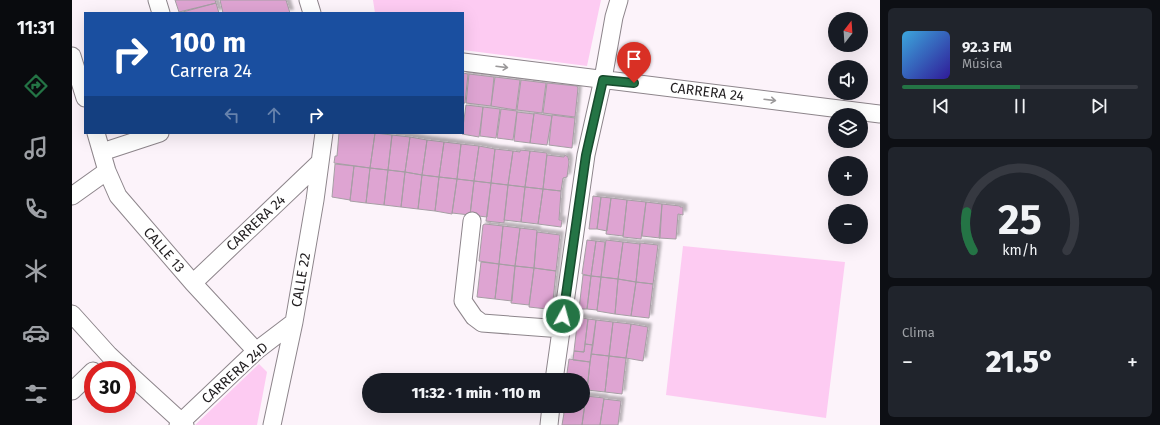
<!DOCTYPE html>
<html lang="es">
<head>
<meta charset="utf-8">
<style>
  body { margin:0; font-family:"Fira Sans",sans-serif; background:#20242c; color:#f1f3f6; height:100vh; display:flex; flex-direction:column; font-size:15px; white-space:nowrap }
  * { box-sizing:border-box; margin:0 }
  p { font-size:13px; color:#9ea1a6 }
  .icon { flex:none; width:22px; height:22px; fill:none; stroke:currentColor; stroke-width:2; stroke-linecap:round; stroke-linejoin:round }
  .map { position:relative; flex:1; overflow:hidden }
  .sheet { display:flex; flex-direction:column; gap:8px; padding:8px; background:#0d0f14; width:280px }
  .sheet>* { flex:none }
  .guide { position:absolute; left:12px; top:12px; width:380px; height:122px; border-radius:0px; box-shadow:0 4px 16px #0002; background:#1a4fa0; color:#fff; overflow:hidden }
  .needle { width:26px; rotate:17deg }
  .controls { position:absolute; left:756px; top:12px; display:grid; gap:8px }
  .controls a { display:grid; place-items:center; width:40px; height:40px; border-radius:50%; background:#171b24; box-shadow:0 4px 16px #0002; font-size:20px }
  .speed { position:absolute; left:12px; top:361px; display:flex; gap:8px; font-size:20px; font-weight:700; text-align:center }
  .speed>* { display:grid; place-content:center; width:52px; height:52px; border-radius:50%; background:#171b24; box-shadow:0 4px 16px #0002; line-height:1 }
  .speed .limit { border:6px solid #d22; background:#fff; color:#111 }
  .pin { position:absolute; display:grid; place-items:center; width:34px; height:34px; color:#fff; margin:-41px -17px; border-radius:50% 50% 50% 0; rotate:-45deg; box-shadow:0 0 4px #0007 }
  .pin .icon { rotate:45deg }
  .me { position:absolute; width:44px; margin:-22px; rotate:7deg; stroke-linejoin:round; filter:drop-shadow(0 0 3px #0008) }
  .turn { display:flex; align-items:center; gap:14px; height:84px; padding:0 20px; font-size:18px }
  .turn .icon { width:52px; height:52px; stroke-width:2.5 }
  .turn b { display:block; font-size:28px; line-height:34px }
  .lanes { display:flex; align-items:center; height:38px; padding:0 20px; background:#0003; justify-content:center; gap:20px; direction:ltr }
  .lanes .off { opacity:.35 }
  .big { font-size:30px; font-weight:800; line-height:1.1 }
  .sheet .widget { flex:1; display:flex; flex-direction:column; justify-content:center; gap:6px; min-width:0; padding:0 14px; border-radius:6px; background:#20242c }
  .sheet .dial { align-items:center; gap:0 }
  .dial svg { height:104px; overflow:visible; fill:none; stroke:#363941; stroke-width:7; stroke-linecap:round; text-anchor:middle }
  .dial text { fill:#f1f3f6; stroke:none }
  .song { display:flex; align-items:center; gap:12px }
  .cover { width:48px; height:48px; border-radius:6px; background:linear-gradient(135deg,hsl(200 70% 55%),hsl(250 70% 35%)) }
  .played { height:4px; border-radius:2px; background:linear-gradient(90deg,#247445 50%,#363941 50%) }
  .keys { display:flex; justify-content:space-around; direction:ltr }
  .heat { display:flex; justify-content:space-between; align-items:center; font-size:22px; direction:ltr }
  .trip { position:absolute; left:290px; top:373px; width:228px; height:40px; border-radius:20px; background:#171b24; box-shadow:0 4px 16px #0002; font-weight:800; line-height:40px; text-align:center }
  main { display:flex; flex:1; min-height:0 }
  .dock { display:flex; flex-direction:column; width:72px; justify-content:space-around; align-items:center; background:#090b0e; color:#9ea1a6 }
  .dock .icon { width:28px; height:28px }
  .dock .active { color:#247445 }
  .dock b { font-size:18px; color:#f1f3f6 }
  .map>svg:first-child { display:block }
  .green { fill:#fdcbf2 }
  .building { fill:#dea4d2; stroke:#a69ea4; filter:url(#shadow) }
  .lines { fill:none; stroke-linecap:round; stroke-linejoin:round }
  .minor-casing { stroke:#8d858b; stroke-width:19 }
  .minor { stroke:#fff; stroke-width:17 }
  .oneway { stroke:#9b999a }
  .route-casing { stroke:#174b2d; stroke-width:10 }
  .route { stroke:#247445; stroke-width:7 }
  .labels { text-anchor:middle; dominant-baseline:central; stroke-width:4; stroke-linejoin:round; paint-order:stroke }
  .street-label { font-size:14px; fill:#201d1f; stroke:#fff }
</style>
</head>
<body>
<main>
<nav class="dock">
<b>11:31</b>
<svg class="icon active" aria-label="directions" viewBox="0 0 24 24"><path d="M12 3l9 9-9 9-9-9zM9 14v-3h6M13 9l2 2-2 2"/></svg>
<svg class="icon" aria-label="music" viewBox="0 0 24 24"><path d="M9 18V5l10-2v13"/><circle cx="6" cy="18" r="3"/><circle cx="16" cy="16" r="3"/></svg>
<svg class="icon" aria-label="phone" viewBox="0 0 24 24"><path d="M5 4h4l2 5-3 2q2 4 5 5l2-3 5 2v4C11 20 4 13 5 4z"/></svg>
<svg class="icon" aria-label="climate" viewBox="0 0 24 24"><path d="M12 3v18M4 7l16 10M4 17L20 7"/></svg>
<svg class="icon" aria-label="car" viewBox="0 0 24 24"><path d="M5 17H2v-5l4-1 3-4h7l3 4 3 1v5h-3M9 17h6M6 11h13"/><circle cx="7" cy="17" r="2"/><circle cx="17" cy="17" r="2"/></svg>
<svg class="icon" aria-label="filters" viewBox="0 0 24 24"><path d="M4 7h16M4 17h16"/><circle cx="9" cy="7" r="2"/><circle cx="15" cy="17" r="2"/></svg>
</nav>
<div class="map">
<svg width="808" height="425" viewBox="0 0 808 425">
  <defs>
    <filter id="shadow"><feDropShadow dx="3.5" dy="-3.5" stdDeviation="1" flood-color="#0004"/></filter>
  </defs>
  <rect width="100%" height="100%" fill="#fcf3fa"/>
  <path class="green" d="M301 0H529L515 66 391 50V13H303Z
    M611 246 773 262 754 418 594 395Z
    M187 364 195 372 185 425H123Z"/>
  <path class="building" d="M103 0H143L144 3 107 12Z
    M148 0H214L218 13H151Z
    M144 3 147 13H107Z
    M391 73 396 74 393 103H391Z
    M397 74 422 77 419 106 394 103Z
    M423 77 448 80 444 110 419 106Z
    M449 80 474 83 470 113 445 110Z
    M475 83 505 86 506 88 503 117 471 113Z
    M394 105 411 107 407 137 390 134Z
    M411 107 428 109 424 138 408 136Z
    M429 109 445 111 441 140 425 138Z
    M445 112 462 114 458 143 442 141Z
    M462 113 480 116 475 145 458 143Z
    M480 115 503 118 500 148 477 145Z
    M267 133H303L298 168 262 163 263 156H265Z
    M303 133 320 135 316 170 298 168Z
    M320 135 338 137 333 172 316 170Z
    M338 137 355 140 350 175 333 172Z
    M355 140 372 142 367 177 350 175Z
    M372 142 389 144 385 179 367 177Z
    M389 144 407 146 402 181 385 179Z
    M407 146 423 149 419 183 402 181Z
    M423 149 441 151 436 185 419 183Z
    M448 150 458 151 453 187 436 185 441 151 448 152Z
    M458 151 475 153 471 189 453 187Z
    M475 155 492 157 493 155 496 157 497 162 495 177 491 178 489 191 471 189Z
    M263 164 282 166 278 200 260 197Z
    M282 166 298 168 294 203 278 201Z
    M298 168 316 170 312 205 294 203Z
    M316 170 333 172 329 207 312 205Z
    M333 172 350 175 346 209 329 207Z
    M350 175 367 177 363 211 346 209Z
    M367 177 385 179 380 214 363 211Z
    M385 179 402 181 398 215 380 213Z
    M402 181 419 183 415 217 398 215Z
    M419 183 436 185 432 223 414 221Z
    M436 185 453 187 449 222 432 220Z
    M453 187 471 189 466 224 449 222Z
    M471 189 489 191 487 220H490L489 227 466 224Z
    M521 196 529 197 525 229H517Z
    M529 197 539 198 535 231 525 229Z
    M539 198 555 200 551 236 534 234Z
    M555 200 574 202 569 239 551 237Z
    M574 202 590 204 588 238 570 236Z
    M590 204 608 206V207H611V215L606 214 604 239 587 238Z
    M413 224 431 226 427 264 407 261 411 225Z
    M431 226 448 228 443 266 427 264Z
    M448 228 465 230 462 268 443 266Z
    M465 232 488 235 484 271 462 268Z
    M515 240 524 241 519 276 510 274Z
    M534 240 551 242 546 279 529 277Z
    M524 241 533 242 529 277 519 276Z
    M551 242 568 244 564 282 546 279Z
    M568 243 586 245 581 284 564 282Z
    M409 262 427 264 423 299 405 297Z
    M427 264 443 266 440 301 423 299Z
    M443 266 462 268 457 305 439 303Z
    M462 268 484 271 481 301H480L479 306 475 309 457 307Z
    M511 275 519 276 515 309H507Z
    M519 276 529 277 525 310 515 309Z
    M529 277 546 279 543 314 525 311Z
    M546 279 564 282 559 316 543 314Z
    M564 282 581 284 577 318 559 316Z
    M506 317 516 319 512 352 502 351Z
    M516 319 524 320 521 345 513 344Z
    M524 320 541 322 537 356 519 354Z
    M541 322 559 324 554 358 537 356Z
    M559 324 576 327 571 361 554 358Z
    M513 344 521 345 518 362 501 360 502 351 512 352Z
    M519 354 537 356 533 392 515 390Z
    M537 356 554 358 550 394 533 392Z
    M497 359 518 362 515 390 511 389V380H494Z
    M511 396H514L510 425H490L492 413H491V410H493V407L492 406H511Z
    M514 396 532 398 528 425H510Z
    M532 399 549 401 546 425H528Z"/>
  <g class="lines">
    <defs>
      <path id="minor" d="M85 0 89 13
        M236 0 240 13
        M0 56 13 98
        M391 62 808 114
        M24 133 35 171 46 196 121 283 184 351
        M30 152 88 133
        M0 196 35 171
        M400 221 391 301 402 317 410 323 490 329
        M121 283 247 163
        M0 314 37 355 53 370
        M55 372 113 425
        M482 380 514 155 531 79 542 17 547 0
        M0 391 21 371
        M106 425 184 351 222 322
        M200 425 222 322 243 200 252 133
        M477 425 479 406"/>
    </defs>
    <use href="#minor" class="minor-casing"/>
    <use href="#minor" class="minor"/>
  </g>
  <defs><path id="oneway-shaft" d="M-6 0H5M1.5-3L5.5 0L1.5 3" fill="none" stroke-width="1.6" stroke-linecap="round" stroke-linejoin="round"/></defs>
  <g class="oneway">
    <use href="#oneway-shaft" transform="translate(430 67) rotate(7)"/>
    <use href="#oneway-shaft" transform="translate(698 100) rotate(7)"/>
  </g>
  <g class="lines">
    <defs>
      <path id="route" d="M491 316 514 155 531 80 562 83"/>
    </defs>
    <use href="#route" class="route-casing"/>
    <use href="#route" class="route"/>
  </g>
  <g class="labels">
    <g class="street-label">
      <text transform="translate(635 92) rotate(7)">CARRERA 24</text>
      <text transform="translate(184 223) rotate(-43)">CARRERA 24</text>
      <text transform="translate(92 250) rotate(49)">CALLE 13</text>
      <text transform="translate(229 280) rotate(-80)">CALLE 22</text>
      <text transform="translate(163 373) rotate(-42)">CARRERA 24D</text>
    </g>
  </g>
</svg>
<div class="controls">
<a><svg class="needle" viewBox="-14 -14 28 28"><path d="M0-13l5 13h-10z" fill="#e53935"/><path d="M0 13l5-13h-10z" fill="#9ea1a6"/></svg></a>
<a><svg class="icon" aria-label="sound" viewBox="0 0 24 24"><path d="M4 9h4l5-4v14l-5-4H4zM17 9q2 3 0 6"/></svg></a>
<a><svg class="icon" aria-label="layers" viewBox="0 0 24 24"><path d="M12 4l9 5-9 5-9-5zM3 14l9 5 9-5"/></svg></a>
<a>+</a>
<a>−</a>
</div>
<div class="speed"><div class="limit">30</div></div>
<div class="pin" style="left:562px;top:83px;background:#d93025"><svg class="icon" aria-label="arrive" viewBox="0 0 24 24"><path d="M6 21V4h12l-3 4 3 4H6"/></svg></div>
<svg class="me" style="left:491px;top:316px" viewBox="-20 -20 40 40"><circle r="17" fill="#247445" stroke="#fff" stroke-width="3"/><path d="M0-11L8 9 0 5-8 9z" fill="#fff"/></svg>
<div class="trip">11:32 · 1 min · 110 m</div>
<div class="guide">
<div class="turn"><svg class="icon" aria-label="right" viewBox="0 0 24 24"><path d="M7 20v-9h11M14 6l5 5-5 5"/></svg><div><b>100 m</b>Carrera 24</div></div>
<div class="lanes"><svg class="icon off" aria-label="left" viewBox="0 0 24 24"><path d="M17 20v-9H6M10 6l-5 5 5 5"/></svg><svg class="icon off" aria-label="ahead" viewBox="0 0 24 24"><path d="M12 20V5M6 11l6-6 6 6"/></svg><svg class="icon" aria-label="right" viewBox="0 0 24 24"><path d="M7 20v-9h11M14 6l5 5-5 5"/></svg></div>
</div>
</div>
<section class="sheet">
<div class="widget">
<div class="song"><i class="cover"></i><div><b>92.3 FM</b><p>Música</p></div></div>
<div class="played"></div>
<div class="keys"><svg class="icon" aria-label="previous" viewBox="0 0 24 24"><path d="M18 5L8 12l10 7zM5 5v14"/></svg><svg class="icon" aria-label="pause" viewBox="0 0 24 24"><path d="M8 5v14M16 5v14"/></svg><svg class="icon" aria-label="next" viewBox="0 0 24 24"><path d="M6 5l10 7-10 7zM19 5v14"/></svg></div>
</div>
<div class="widget dial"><svg viewBox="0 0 100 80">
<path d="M14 69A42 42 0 1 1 86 69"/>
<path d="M14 69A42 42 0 0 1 9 39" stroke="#247445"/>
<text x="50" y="56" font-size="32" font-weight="700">25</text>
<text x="50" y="72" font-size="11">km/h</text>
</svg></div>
<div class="widget"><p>Clima</p>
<div class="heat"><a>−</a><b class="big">21.5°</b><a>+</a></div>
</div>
</section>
</main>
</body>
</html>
